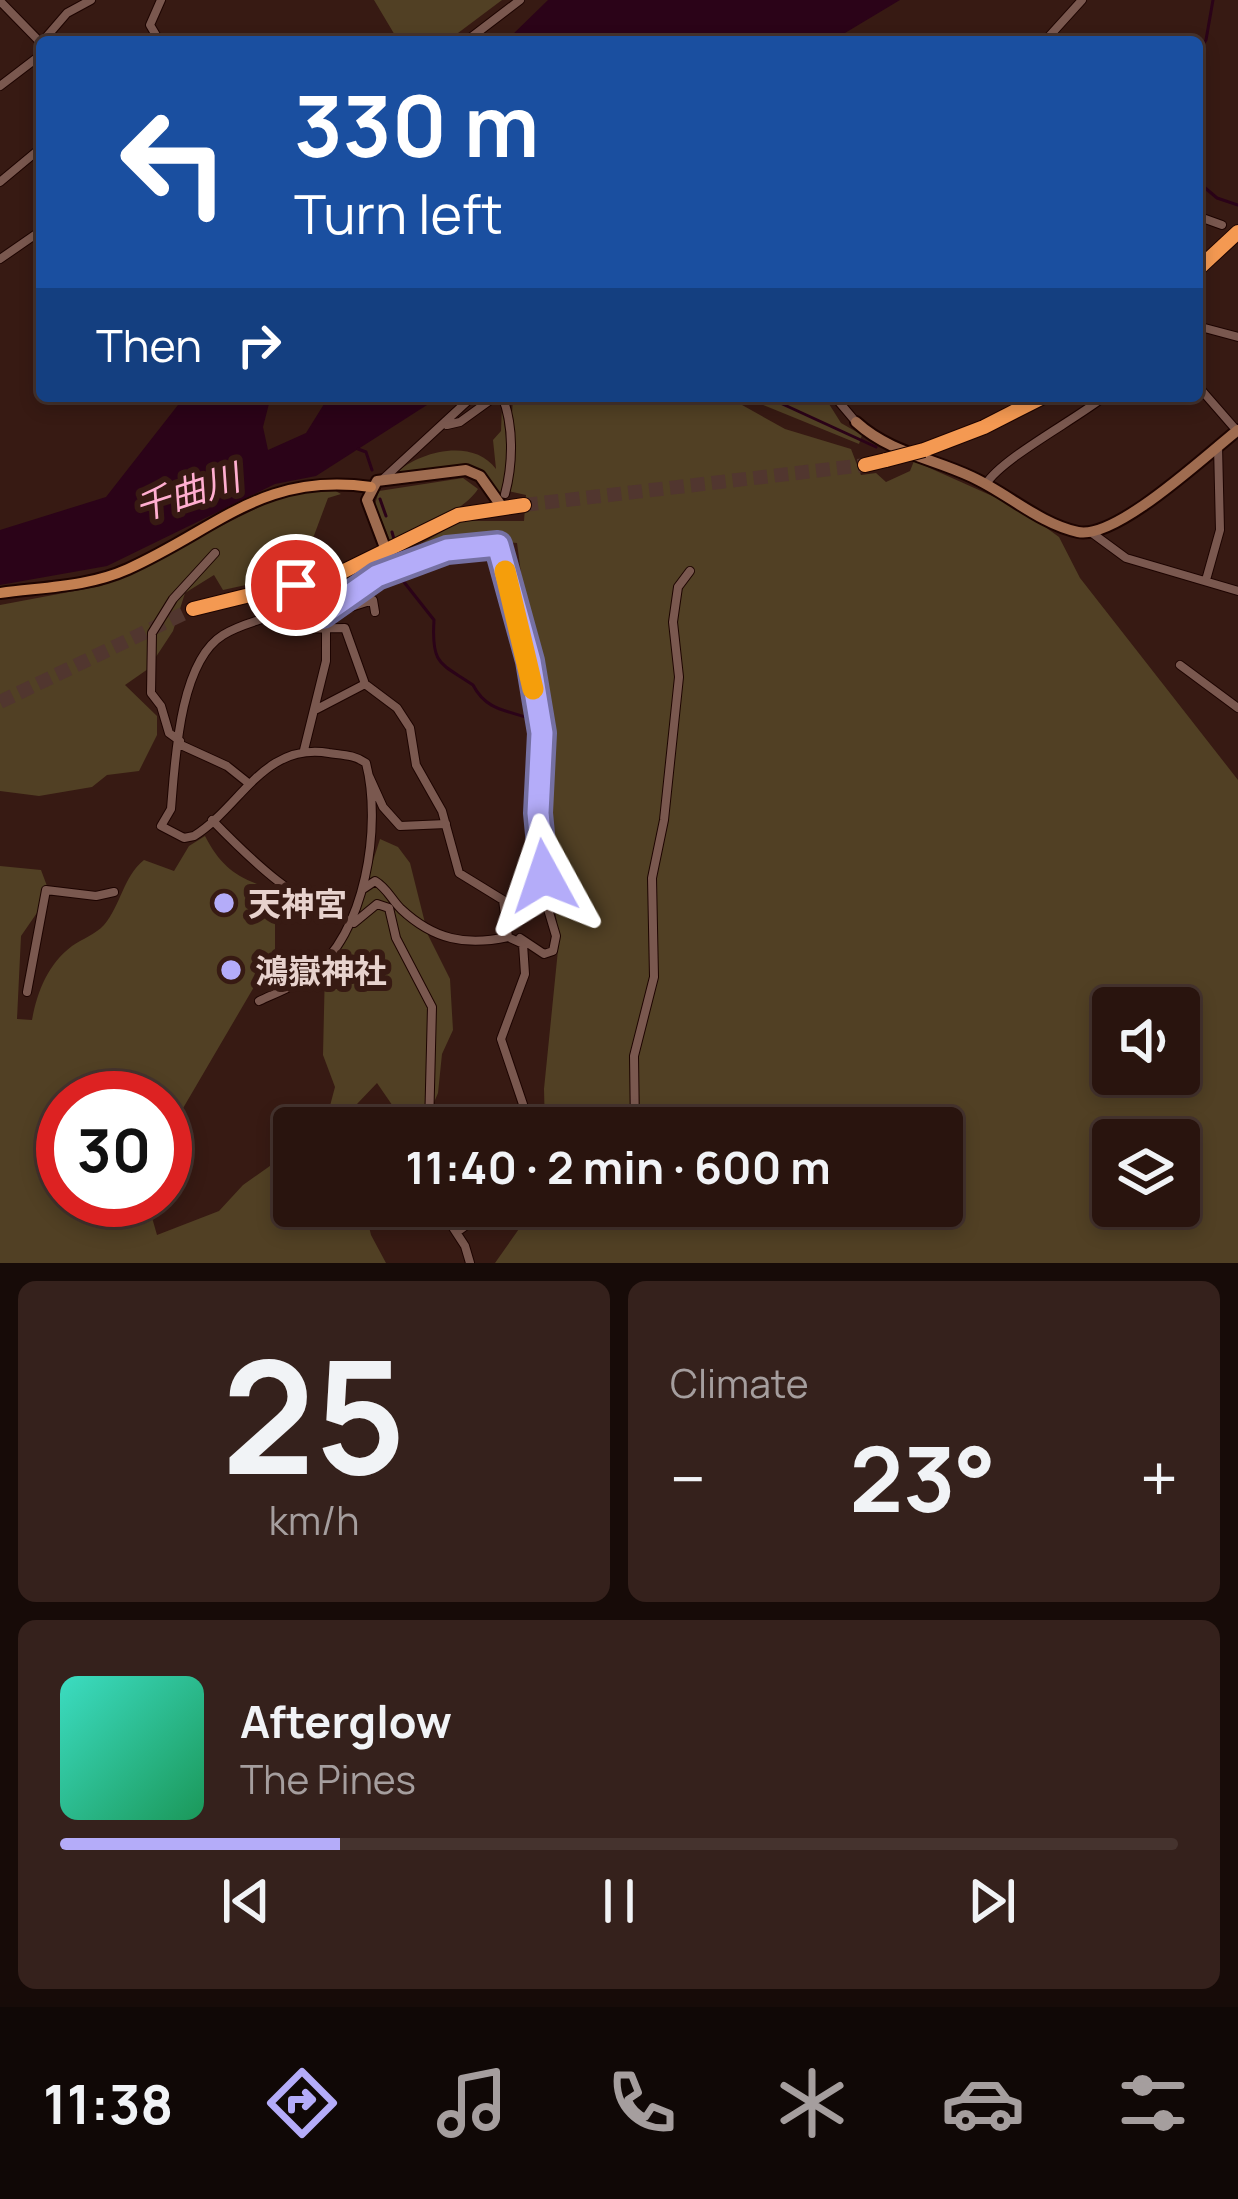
<!DOCTYPE html>
<html lang="en">
<head>
<meta charset="utf-8">
<style>
  body { margin:0; font-family:Manrope,"Noto Sans JP",sans-serif; background:#35211c; color:#f1f3f6; height:100vh; display:flex; flex-direction:column; font-size:45px; white-space:nowrap }
  * { box-sizing:border-box; margin:0 }
  p { font-size:39px; color:#a59e9e }
  .icon { flex:none; width:66px; height:66px; fill:none; stroke:currentColor; stroke-width:2; stroke-linecap:round; stroke-linejoin:round }
  .map { position:relative; height:1263px; overflow:hidden }
  .drawer { display:flex; flex-direction:column; gap:18px; padding:18px; background:#170b08; flex:1 }
  .drawer>* { flex:none }
  .guide { position:absolute; left:36px; top:36px; width:1167px; height:366px; border-radius:12px; box-shadow:0 6px 18px #0003,0 0 0 3px #45332e; background:#1a4fa0; color:#fff; overflow:hidden }
  .tools { position:absolute; left:1092px; top:987px; display:grid; gap:24px }
  .tools a { display:grid; place-items:center; width:108px; height:108px; border-radius:12px; background:#29140e; box-shadow:0 6px 18px #0003,0 0 0 3px #45332e; font-size:60px }
  .speed { position:absolute; left:36px; top:1071px; display:flex; gap:24px; font-size:60px; font-weight:700; text-align:center }
  .speed>* { display:grid; place-content:center; width:156px; height:156px; border-radius:50%; background:#29140e; box-shadow:0 6px 18px #0003,0 0 0 3px #45332e; line-height:1 }
  .speed .limit { border:18px solid #d22; background:#fff; color:#111 }
  .pin { position:absolute; display:grid; place-items:center; width:102px; height:102px; color:#fff; margin:-51px; border:6px solid #fff; border-radius:50%; box-shadow:0 3px 12px #0007 }
  .me { position:absolute; width:132px; margin:-66px; rotate:355deg; stroke-linejoin:round; filter:drop-shadow(0 0 9px #0008) }
  .turn { display:flex; align-items:center; gap:42px; height:252px; padding:0 60px; font-size:54px }
  .turn .icon { width:156px; height:156px; stroke-width:2.5 }
  .turn b { display:block; font-size:84px; line-height:102px }
  .then { display:flex; align-items:center; height:114px; padding:0 60px; background:#0003; gap:24px; font-size:45px }
  .big { font-size:90px; font-weight:700; line-height:1.1 }
  .drawer .card { flex:1; display:flex; flex-direction:column; justify-content:center; gap:18px; min-width:0; padding:0 42px; border-radius:18px; background:#35211c }
  .drawer .dial { align-items:center; gap:0 }
  .dial b { font-size:156px; line-height:1 }
  .song { display:flex; align-items:center; gap:36px }
  .cover { width:144px; height:144px; border-radius:18px; background:linear-gradient(135deg,hsl(170 70% 55%),hsl(150 70% 35%)) }
  .played { height:12px; border-radius:6px; background:linear-gradient(90deg,#b4acf9 25%,#45332e 25%) }
  .keys { display:flex; justify-content:space-around; direction:ltr }
  .heat { display:flex; justify-content:space-between; align-items:center; font-size:66px; direction:ltr }
  .drawer .tiles { flex:1; display:grid; gap:18px; grid-template-columns:1fr 1fr }
  .card:last-child { grid-column:span 2 }
  .trip { position:absolute; left:273px; top:1107px; width:690px; height:120px; border-radius:12px; background:#29140e; box-shadow:0 6px 18px #0003,0 0 0 3px #45332e; font-weight:700; line-height:120px; text-align:center }
  .tabs { display:flex; height:192px; justify-content:space-around; align-items:center; background:#100806; color:#a59e9e }
  .tabs .icon { width:84px; height:84px }
  .tabs .current { color:#b4acf9 }
  .tabs b { font-size:54px; color:#f1f3f6 }
  .map>svg:first-child { display:block }
  .green { fill:#514024; fill-rule:evenodd }
  .water { fill:#2b0318 }
  .lines { fill:none; stroke-linecap:round; stroke-linejoin:round }
  .stream { stroke:#2b0318; stroke-width:3 }
  .highway-tunnel { stroke:#51362f; stroke-width:14; stroke-dasharray:14 7; stroke-linecap:butt }
  .street-casing { stroke:#1d0401; stroke-width:10 }
  .secondary-casing { stroke:#1d0401; stroke-width:14 }
  .primary-casing { stroke:#1d0401; stroke-width:14 }
  .highway-casing { stroke:#1d0401; stroke-width:16 }
  .street { stroke:#7a584f; stroke-width:8 }
  .secondary { stroke:#9f6c50; stroke-width:10 }
  .primary { stroke:#c37f51; stroke-width:10 }
  .highway { stroke:#f49952; stroke-width:14 }
  .highway-bridge-casing { stroke:#1d0401; stroke-width:16; stroke-linecap:butt }
  .highway-bridge { stroke:#f49952; stroke-width:14 }
  .route-casing { stroke:#7570a2; stroke-width:30 }
  .route { stroke:#b4acf9; stroke-width:21 }
  .slow { stroke:#f59e0b; stroke-width:21 }
  .poi-dot { fill:#b4acf9; stroke:#371a13; stroke-width:4.5 }
  .labels { text-anchor:middle; dominant-baseline:central; stroke-width:12; stroke-linejoin:round; paint-order:stroke }
  .poi-label { font-size:33px; font-weight:bold; fill:#e7d2cd; stroke:#371a13; text-anchor:start }
  .water-label { font-size:36px; font-style:italic; fill:#ffaed0; stroke:#371a13 }
</style>
</head>
<body>
<div class="map">
<svg width="1238" height="1263" viewBox="0 0 1238 1263">
  <rect width="100%" height="100%" fill="#371a13"/>
  <path class="green" d="M374 0H502L446 42H399Z
    M513 396H726L785 429 851 449 861 475 876 473 886 482 910 471 914 461 1019 508 1059 537 1080 578 1238 780V1263H495L535 1206H942V1128H545L544 1089 559 940 547 847 546 687 529 633 517 543 476 540 439 548 419 545 461 521H524L526 495 508 491ZM1113 1008H1179V1074H1113ZM1113 1140H1179V1206H1113Z
    M741 396H824L841 423 862 435 859 444Z
    M502 406 510 467 503 496 496 498 489 478 468 464 395 474C420 450 474 438 496 469L493 440 501 431Z
    M463 478 478 489C462 514 417 527 391 543L375 504 379 491Z
    M330 488 341 494 328 498 300 573 223 590 214 575 185 593 173 631 148 669 125 685 157 716V735L139 771 107 775 92 787 39 796 0 791V605L101 586 275 499Z
    M205 836C222 869 239 879 275 890V951L165 1139V1098H63V1200H147L157 1235 219 1211 243 1185 294 1149V1206H364L371 1235 386 1263H0V866L41 870 50 894 21 936 17 1019 32 1020C37 992 48 964 72 946 82 939 96 934 104 925 121 905 123 877 144 860L174 871 189 846Z
    M380 839 398 847 410 863 428 935 450 979 453 1030 442 1054 438 1093 423 1128H408L377 1083 357 1104 353 1128H318L327 1117 335 1087 323 1055 325 968 351 930Z"/>
  <path class="water" d="M548 0H900L830 42H505Z
    M185 396H271L263 427 268 450 306 433 329 396H441L316 476 275 484 107 566 0 585V530L106 497Z"/>
  <g class="lines">
    <path class="stream" d="M1197 53 1206 40 1213 0
      M1197 181 1217 198 1238 205
      M765 396 876 447
      M358 449 366 452 372 470
      M380 499 386 516
      M392 532 395 543
      M400 577 434 620C431 666 441 663 473 685 487 712 509 710 534 720"/>
    <path class="highway-tunnel" d="M524 505 865 465
      M0 702 193 609"/>
    <defs>
      <path id="street" d="M0 1 41 43
        M42 42 67 13 91 0
        M160 42 150 25 161 0
        M465 42 520 0
        M1044 42 1082 0
        M0 86 42 54
        M0 182 42 147
        M1197 216 1222 225
        M0 259 42 230
        M1197 326 1238 337
        M1197 385 1237 431
        M502 396C514 425 513 464 505 494
        M834 396 856 422
        M447 425 460 422 496 396
        M382 480 473 396
        M986 484C1002 458 1075 420 1105 396
        M1092 533 1126 558 1238 591
        M379 576 458 547 498 546 530 661 541 733 538 813 545 899 556 936 553 951 544 954 520 938
        M1206 580 1220 530 1218 446
        M346 601 351 607 373 600 375 612
        M274 617 280 629 345 628 365 684 397 708 410 728 416 765 442 811 459 873 503 900 508 937 523 944 525 974 501 1039 531 1128
        M1180 665 1238 708
        M317 709 365 684
        M180 741 169 733 161 706 151 693 152 633 173 599 215 553
        M181 745 227 766 247 782
        M304 750 326 661V629
        M369 776 383 807 400 826 446 824
        M212 820C254 863 295 903 354 923L377 904 389 908 396 938 432 1007 429 1128
        M363 889 375 881C387 888 391 899 401 909 434 940 466 946 508 937
        M27 992 46 890 96 896 114 892
        M259 1001C276 993 295 986 310 975 366 935 382 825 366 763 355 755 343 755 329 753 263 742 241 807 194 836L184 838 161 826 171 809C175 762 179 662 223 635 245 621 270 620 292 606
        M635 1128 634 1056 654 977 652 878 664 820 679 677 673 622 678 587 690 571
        M439 1206 465 1246 470 1263
        M607 1215 616 1206
        M457 1232 482 1214 514 1206"/>
      <path id="secondary" d="M856 422C890 453 932 458 972 477 1007 493 1040 524 1078 532 1116 540 1206 455 1238 430
        M384 545 367 500 377 481 466 470 480 476 502 507
        M274 589 296 611C326 620 380 591 386 558"/>
      <path id="primary" d="M0 593C44 587 88 587 128 569 219 528 262 472 371 487"/>
      <path id="highway" d="M1197 270 1238 232
        M924 450 984 427 1045 396
        M865 465 886 460
        M193 609 340 573 458 515 524 505"/>
    </defs>
    <use href="#street" class="street-casing"/>
    <use href="#secondary" class="secondary-casing"/>
    <use href="#primary" class="primary-casing"/>
    <use href="#highway" class="highway-casing"/>
    <use href="#street" class="street"/>
    <use href="#secondary" class="secondary"/>
    <use href="#primary" class="primary"/>
    <use href="#highway" class="highway"/>
    <defs>
      <path id="highway-bridge" d="M886 460 924 450"/>
    </defs>
    <use href="#highway-bridge" class="highway-bridge-casing"/>
    <use href="#highway-bridge" class="highway-bridge"/>
  </g>
  <g class="lines">
    <defs>
      <path id="route" d="M296 585 274 589 296 611 323 614 377 576 447 550 498 545 530 661 542 733 538 813 544 876"/>
    </defs>
    <use href="#route" class="route-casing"/>
    <use href="#route" class="route"/>
    <path class="slow" d="M505 571 533 689"/>
  </g>
  <g class="poi-dot">
    <circle cx="224" cy="903" r="12"/>
    <circle cx="231" cy="970" r="12"/>
  </g>
  <g class="labels">
    <g class="poi-label">
      <text x="248" y="903">天神宮</text>
      <text x="255" y="970">鴻嶽神社</text>
    </g>
    <g class="water-label">
      <text transform="translate(187 492) rotate(-18)">千曲川</text>
    </g>
  </g>
</svg>
<div class="tools">
<a><svg class="icon" aria-label="sound" viewBox="0 0 24 24"><path d="M4 9h4l5-4v14l-5-4H4zM17 9q2 3 0 6"/></svg></a>
<a><svg class="icon" aria-label="layers" viewBox="0 0 24 24"><path d="M12 4l9 5-9 5-9-5zM3 14l9 5 9-5"/></svg></a>
</div>
<div class="speed"><div class="limit">30</div></div>
<div class="pin" style="left:296px;top:585px;background:#d93025"><svg class="icon" aria-label="arrive" viewBox="0 0 24 24"><path d="M6 21V4h12l-3 4 3 4H6"/></svg></div>
<svg class="me" style="left:544px;top:876px" viewBox="-20 -20 40 40"><path d="M0-17L14 15 0 8-14 15z" fill="#b4acf9" stroke="#fff" stroke-width="4"/></svg>
<div class="trip">11:40 · 2 min · 600 m</div>
<div class="guide">
<div class="turn"><svg class="icon" aria-label="left" viewBox="0 0 24 24"><path d="M17 20v-9H6M10 6l-5 5 5 5"/></svg><div><b>330 m</b>Turn left</div></div>
<div class="then">Then<svg class="icon" aria-label="right" viewBox="0 0 24 24"><path d="M7 20v-9h11M14 6l5 5-5 5"/></svg></div>
</div>
</div>
<section class="drawer">
<div class="tiles">
<div class="card dial"><b>25</b><p>km/h</p></div>
<div class="card"><p>Climate</p>
<div class="heat"><a>−</a><b class="big">23°</b><a>+</a></div>
</div>
<div class="card">
<div class="song"><i class="cover"></i><div><b>Afterglow</b><p>The Pines</p></div></div>
<div class="played"></div>
<div class="keys"><svg class="icon" aria-label="previous" viewBox="0 0 24 24"><path d="M18 5L8 12l10 7zM5 5v14"/></svg><svg class="icon" aria-label="pause" viewBox="0 0 24 24"><path d="M8 5v14M16 5v14"/></svg><svg class="icon" aria-label="next" viewBox="0 0 24 24"><path d="M6 5l10 7-10 7zM19 5v14"/></svg></div>
</div>
</div>
</section>
<nav class="tabs">
<b>11:38</b>
<svg class="icon current" aria-label="directions" viewBox="0 0 24 24"><path d="M12 3l9 9-9 9-9-9zM9 14v-3h6M13 9l2 2-2 2"/></svg>
<svg class="icon" aria-label="music" viewBox="0 0 24 24"><path d="M9 18V5l10-2v13"/><circle cx="6" cy="18" r="3"/><circle cx="16" cy="16" r="3"/></svg>
<svg class="icon" aria-label="phone" viewBox="0 0 24 24"><path d="M5 4h4l2 5-3 2q2 4 5 5l2-3 5 2v4C11 20 4 13 5 4z"/></svg>
<svg class="icon" aria-label="climate" viewBox="0 0 24 24"><path d="M12 3v18M4 7l16 10M4 17L20 7"/></svg>
<svg class="icon" aria-label="car" viewBox="0 0 24 24"><path d="M5 17H2v-5l4-1 3-4h7l3 4 3 1v5h-3M9 17h6M6 11h13"/><circle cx="7" cy="17" r="2"/><circle cx="17" cy="17" r="2"/></svg>
<svg class="icon" aria-label="filters" viewBox="0 0 24 24"><path d="M4 7h16M4 17h16"/><circle cx="9" cy="7" r="2"/><circle cx="15" cy="17" r="2"/></svg>
</nav>
</body>
</html>
